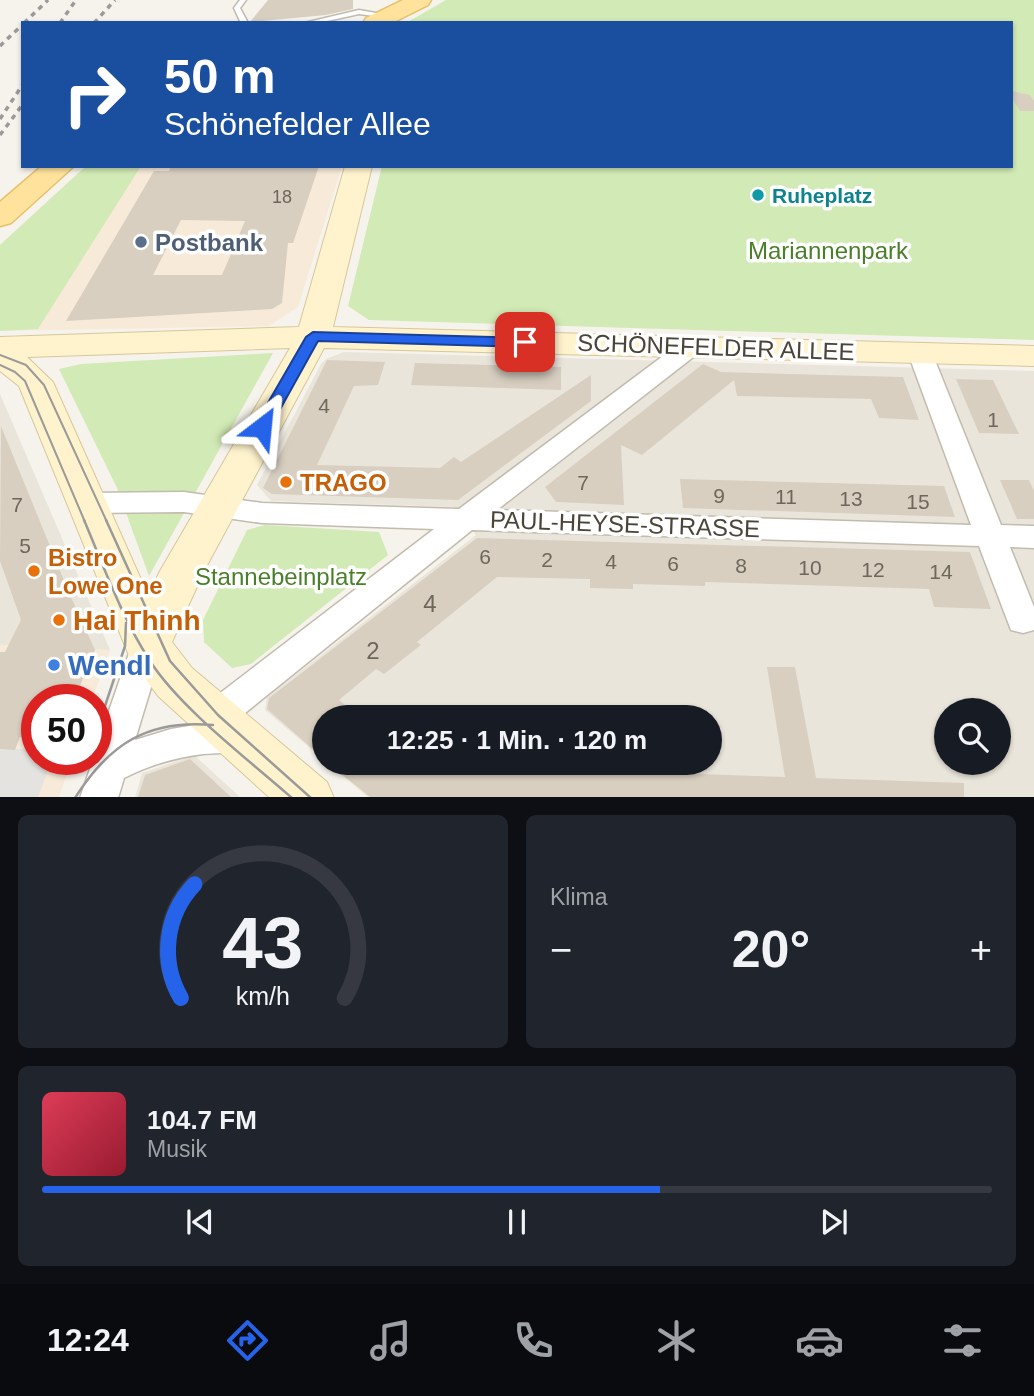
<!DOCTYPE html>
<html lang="de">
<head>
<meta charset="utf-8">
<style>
  body { margin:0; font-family:Arial,sans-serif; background:#20242c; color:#f1f3f6; height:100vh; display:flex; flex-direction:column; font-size:26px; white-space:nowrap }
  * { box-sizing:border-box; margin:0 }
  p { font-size:23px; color:#9ea1a6 }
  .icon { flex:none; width:38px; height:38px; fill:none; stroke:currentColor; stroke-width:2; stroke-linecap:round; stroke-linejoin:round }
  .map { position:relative; height:797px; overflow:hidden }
  .panel { display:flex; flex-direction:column; gap:18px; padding:18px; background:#0d0f14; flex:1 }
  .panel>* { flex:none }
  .guide { position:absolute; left:21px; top:21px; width:992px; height:147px; border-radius:0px; box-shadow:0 2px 5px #0004; background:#1a4fa0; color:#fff; overflow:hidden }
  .buttons { position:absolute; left:934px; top:698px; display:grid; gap:14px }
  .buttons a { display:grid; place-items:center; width:77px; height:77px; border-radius:50%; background:#171b24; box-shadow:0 2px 5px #0004; font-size:35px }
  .speed { position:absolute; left:21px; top:684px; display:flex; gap:14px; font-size:35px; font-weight:700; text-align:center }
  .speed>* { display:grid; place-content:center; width:91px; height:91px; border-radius:50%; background:#171b24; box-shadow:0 2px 5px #0004; line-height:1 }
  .speed .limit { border:10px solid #d22; background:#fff; color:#111 }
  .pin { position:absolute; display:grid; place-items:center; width:60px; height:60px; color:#fff; margin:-30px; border-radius:14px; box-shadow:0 4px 10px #0006 }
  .me { position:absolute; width:77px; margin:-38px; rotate:29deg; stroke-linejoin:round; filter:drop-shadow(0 0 5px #0008) }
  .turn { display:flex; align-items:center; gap:24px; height:147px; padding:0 28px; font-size:32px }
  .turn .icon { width:91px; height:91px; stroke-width:2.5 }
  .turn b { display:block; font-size:49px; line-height:60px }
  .big { font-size:52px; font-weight:700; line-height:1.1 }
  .panel .card { flex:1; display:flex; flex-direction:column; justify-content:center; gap:10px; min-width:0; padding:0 24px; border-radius:10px; background:#20242c }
  .panel .dial { align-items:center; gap:0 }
  .dial svg { height:182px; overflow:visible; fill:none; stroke:#363941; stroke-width:7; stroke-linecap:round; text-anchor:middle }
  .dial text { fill:#f1f3f6; stroke:none }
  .song { display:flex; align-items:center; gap:21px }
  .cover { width:84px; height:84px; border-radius:10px; background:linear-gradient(135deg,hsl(350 70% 55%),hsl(350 70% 35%)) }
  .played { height:7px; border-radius:4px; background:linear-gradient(90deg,#2563eb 65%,#363941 65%) }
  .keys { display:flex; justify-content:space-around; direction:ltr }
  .heat { display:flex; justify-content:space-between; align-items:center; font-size:38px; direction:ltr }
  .panel .tiles { flex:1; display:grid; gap:18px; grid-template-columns:1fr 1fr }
  .card:last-child { grid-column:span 2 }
  .trip { position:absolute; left:312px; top:705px; width:410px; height:70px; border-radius:35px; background:#171b24; box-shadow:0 2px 5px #0004; font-weight:700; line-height:70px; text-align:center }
  .menu { display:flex; height:112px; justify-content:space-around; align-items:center; background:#090b0e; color:#9ea1a6 }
  .menu .icon { width:49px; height:49px }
  .menu .current { color:#2563eb }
  .menu b { font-size:32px; color:#f1f3f6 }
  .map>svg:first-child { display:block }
  .residential { fill:#eae5da; fill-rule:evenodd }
  .commercial { fill:#f7ead8 }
  .green { fill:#d2eab5 }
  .parking { fill:#e5e3e0 }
  .building { fill:#d8cfc1; fill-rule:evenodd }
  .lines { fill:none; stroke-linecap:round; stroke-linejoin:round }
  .service-casing { stroke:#c2bbae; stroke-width:3 }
  .minor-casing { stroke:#c2bbae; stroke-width:3 }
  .secondary-casing { stroke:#d6c79b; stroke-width:2 }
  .primary-casing { stroke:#e6c16a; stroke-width:3 }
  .service { fill:#fff; fill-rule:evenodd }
  .minor { fill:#fff; fill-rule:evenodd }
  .secondary { fill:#fff3cd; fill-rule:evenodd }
  .primary { fill:#ffe39c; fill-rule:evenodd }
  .tram-far1 { stroke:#9a9a9a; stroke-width:2 }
  .tram { stroke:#9a9a9a; stroke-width:2.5 }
  .rail { stroke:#9a9a9a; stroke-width:3.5; stroke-dasharray:5 5; stroke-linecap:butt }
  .route { fill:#2563eb; stroke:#184099; stroke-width:2 }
  .culture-dot { fill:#0f9aa8; stroke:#fff; stroke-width:2.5 }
  .service-dot { fill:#5c6f8a; stroke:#fff; stroke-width:2.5 }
  .food-dot { fill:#e8710a; stroke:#fff; stroke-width:2.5 }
  .shop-dot { fill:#3f7fe0; stroke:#fff; stroke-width:2.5 }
  .labels { text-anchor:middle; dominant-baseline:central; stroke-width:7; stroke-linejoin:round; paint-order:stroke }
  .far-number-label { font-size:18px; fill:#6e675b }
  .far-culture-label { font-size:21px; font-weight:bold; fill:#0d838f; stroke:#fff; text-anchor:start }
  .number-label { font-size:21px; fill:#6e675b }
  .service-label { font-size:24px; font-weight:bold; fill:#4e5e75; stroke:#fff; text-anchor:start }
  .park-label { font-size:24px; fill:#4a7f2a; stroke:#fff }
  .street-label { font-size:24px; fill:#4b4439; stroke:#fff }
  .food-label { font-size:24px; font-weight:bold; fill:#c56008; stroke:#fff; text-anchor:start }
  .near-number-label { font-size:24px; fill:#6e675b }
  .near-food-label { font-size:28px; font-weight:bold; fill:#c56008; stroke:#fff; text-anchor:start }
  .near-shop-label { font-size:28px; font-weight:bold; fill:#366cbe; stroke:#fff; text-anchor:start }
</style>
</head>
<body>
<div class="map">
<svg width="1034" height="798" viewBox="0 0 1034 798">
  <rect width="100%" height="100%" fill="#f6f3ec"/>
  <path class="residential" d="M344 352 1034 371V797H368L327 763H709V718H324V760L265 710 267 697 476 535 454 507 271 501 257 485 321 364 326 359ZM947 710H999V763H947Z
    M0 394 110 650 0 645Z
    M194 755 240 797 135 798 142 773Z"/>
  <path class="commercial" d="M86 166H342L298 307 269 326 0 331V245Z
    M0 645 110 650 92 700H37V760H72L59 797H0Z"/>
  <path class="green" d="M446 0H1034V340L369 320 348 306 382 166H1012V23H406Z
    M86 166H141L38 329 0 331V245Z
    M273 353 149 576 117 488 59 369 81 364Z
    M265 525 379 532 388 555 251 664 232 668 204 642 203 620 247 530Z"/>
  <path class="parking" d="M0 749H37V760H52L38 797 0 798Z"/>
  <path class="building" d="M268 0H353V9L326 15 250 22Z
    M1012 91 1030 95 1034 101V111H1020L1012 98Z
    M171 166H319L293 243H288L282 303 272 309 66 321 154 171H169ZM181 220 245 221 222 275H153Z
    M327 360 385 362 378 385 354 386 317 465 440 468 454 457 461 462 591 375V401L458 500 272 494 263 488Z
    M415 363 561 367V390L411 385Z
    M703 364 721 372 903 377 919 420 879 418 871 399 737 396 734 380 642 455 621 445 624 505 556 502 545 487Z
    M956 379 993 380 1019 434 979 433Z
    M1 426 70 595 95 650 74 700H37V737H20L15 750 0 749V652H5L21 620 0 561Z
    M680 479 944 486 955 517 683 508Z
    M1000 480H1029L1034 491V519H1017Z
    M477 538 970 552 991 609 934 607 929 589 705 582V586L633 584V589L590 588V579L497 577 417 642 421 645 384 674 376 669 339 700 361 718H324V759L267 709 269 698Z
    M767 667H795L816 778 964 783V797H370L328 763H531V768L785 777Z
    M190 759 231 797H138L145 775Z"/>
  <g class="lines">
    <defs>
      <path id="service" d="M240 0H246L240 8 248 23H241L234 8Z
        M359 10 393 16 390 18 359 14 318 23H304Z"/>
      <path id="minor" d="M692 339 701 341 704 346 701 351 497 510 971 525 908 353 911 348 920 346 929 348 932 353 1001 525 1034 526V548L1010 547 1034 607V630L1023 633 1011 630 979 546 472 530 234 722 252 726 257 737 252 748C236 753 220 753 203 754 174 758 149 765 124 778L118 798H80L93 760H96V748L135 636 147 632 159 636 164 645 135 740 171 729 201 724 197 717 202 707 434 529 262 523 184 512 87 513 77 510 72 503 77 496 87 493 184 492 262 503 459 509 683 341Z"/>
      <path id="secondary" d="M345 166H372L333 327 1034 346V366L324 348 204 571 172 642 192 668 327 782 334 798H270L158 696 130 658 19 386 0 371V337L299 327ZM290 348 160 571 148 595 53 382 27 357Z"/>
      <path id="primary" d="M403 0H431L428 5 392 23H363L366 18Z
        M42 166H74L11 223 0 226V202Z"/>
    </defs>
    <use href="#service" class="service-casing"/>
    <use href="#minor" class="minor-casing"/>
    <use href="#secondary" class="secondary-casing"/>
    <use href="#primary" class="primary-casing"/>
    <use href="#service" class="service"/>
    <use href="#minor" class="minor"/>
    <use href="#secondary" class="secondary"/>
    <use href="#primary" class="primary"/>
    <path class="tram-far1" d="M0 355 26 365 44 385 107 522
      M0 365 15 372 25 381 85 522"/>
    <path class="tram" d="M84 520C104 567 122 618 150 661 180 708 249 760 292 798
      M106 520 170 661 218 715 311 798
      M96 733 125 646 126 623
      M75 798C109 744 148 719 213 725"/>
    <path class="rail" d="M24 23 48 0
      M60 23 76 0
      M94 23 115 0
      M0 46 23 24
      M0 119 23 84
      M0 135 23 104"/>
  </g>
  <path class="route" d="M313 332 525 338 533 342 525 347 318 341 268 431H256L254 427 306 337Z"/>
  <circle class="culture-dot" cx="758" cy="195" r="7"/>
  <circle class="service-dot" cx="141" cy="242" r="7"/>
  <g class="food-dot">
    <circle cx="286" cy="482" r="7"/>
    <circle cx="34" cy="571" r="7"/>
    <circle cx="59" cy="620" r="7"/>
  </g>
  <circle class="shop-dot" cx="54" cy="665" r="7"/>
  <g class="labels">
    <g class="far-number-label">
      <text x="282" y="197">18</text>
    </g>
    <g class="far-culture-label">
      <text x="772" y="195">Ruheplatz</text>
    </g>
    <g class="number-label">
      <text x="324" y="405">4</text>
      <text x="993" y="419">1</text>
      <text x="583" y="482">7</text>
      <text x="719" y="495">9</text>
      <text x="786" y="496">11</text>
      <text x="851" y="498">13</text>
      <text x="918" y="501">15</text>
      <text x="17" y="504">7</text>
      <text x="25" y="545">5</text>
      <text x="485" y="556">6</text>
      <text x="547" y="559">2</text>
      <text x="611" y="561">4</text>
      <text x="673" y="563">6</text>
      <text x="741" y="565">8</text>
      <text x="810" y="567">10</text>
      <text x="873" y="569">12</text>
      <text x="941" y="571">14</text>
    </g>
    <g class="service-label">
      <text x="155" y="242">Postbank</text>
    </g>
    <g class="park-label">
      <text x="828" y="250">Mariannenpark</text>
      <text x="281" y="576">Stannebeinplatz</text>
    </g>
    <g class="street-label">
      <text transform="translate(716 347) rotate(2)">SCHÖNEFELDER ALLEE</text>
      <text transform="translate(625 524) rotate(2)">PAUL-HEYSE-STRASSE</text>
    </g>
    <g class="food-label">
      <text x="300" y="482">TRAGO</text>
      <text x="48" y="557">Bistro<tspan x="48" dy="28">Lowe One</tspan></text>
    </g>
    <g class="near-number-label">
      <text x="430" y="603">4</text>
      <text x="373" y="650">2</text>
    </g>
    <g class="near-food-label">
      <text x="73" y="620">Hai Thinh</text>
    </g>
    <g class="near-shop-label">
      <text x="68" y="665">Wendl</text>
    </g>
  </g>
</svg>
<div class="buttons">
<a><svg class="icon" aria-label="search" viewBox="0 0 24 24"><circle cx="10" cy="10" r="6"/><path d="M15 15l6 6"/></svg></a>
</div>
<div class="speed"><div class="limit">50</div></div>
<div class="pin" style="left:525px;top:342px;background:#d93025"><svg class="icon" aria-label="arrive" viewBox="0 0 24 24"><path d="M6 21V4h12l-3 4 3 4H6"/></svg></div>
<svg class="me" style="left:262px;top:427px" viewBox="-20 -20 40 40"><path d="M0-17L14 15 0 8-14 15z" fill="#2563eb" stroke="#fff" stroke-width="4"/></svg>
<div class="trip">12:25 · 1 Min. · 120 m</div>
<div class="guide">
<div class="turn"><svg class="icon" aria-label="right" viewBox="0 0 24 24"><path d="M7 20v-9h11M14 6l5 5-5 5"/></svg><div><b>50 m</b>Schönefelder Allee</div></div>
</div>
</div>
<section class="panel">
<div class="tiles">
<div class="card dial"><svg viewBox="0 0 100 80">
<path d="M14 69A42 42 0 1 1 86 69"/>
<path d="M14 69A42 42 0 0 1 20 19" stroke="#2563eb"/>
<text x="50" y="56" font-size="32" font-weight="700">43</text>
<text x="50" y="72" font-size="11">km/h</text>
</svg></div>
<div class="card"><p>Klima</p>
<div class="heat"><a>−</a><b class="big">20°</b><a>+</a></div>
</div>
<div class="card">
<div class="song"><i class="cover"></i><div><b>104.7 FM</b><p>Musik</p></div></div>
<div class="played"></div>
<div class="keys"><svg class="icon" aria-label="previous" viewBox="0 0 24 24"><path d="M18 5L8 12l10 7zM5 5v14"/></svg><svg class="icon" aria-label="pause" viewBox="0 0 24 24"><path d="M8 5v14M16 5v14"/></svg><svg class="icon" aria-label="next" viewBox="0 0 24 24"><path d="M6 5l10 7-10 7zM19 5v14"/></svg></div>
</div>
</div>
</section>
<nav class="menu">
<b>12:24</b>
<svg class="icon current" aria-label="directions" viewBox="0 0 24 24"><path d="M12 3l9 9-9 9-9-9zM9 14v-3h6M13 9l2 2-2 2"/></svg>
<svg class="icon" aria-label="music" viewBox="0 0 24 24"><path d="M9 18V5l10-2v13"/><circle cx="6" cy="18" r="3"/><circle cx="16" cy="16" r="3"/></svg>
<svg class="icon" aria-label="phone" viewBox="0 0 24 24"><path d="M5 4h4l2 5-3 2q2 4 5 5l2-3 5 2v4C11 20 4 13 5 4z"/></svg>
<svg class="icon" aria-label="climate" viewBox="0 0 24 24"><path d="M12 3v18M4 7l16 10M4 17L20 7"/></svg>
<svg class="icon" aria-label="car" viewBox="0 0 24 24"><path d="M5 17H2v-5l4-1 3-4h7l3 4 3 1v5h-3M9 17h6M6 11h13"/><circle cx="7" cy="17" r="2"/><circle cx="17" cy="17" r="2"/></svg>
<svg class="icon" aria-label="filters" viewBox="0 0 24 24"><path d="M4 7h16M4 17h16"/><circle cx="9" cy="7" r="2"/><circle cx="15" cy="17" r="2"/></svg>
</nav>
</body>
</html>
